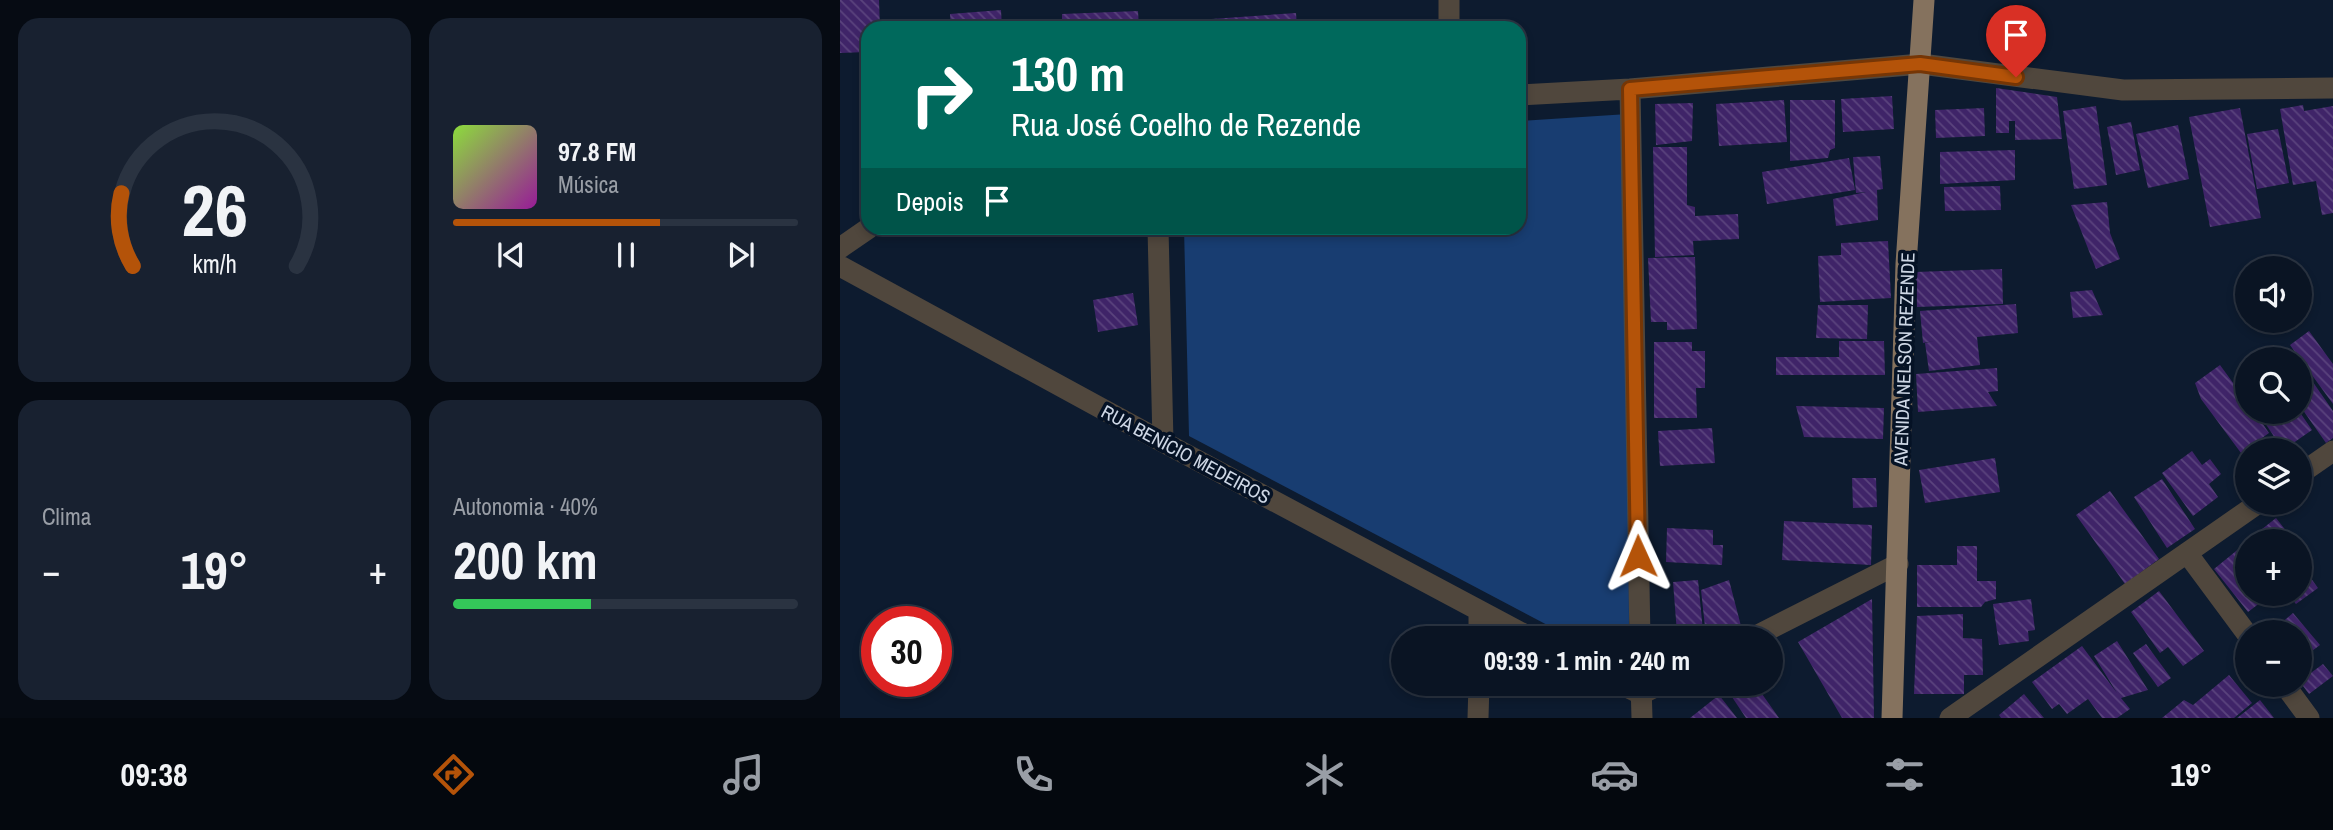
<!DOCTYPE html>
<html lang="pt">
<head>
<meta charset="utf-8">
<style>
  body { margin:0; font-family:"Archivo Narrow",sans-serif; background:#182130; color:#f1f3f6; height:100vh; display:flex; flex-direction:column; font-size:26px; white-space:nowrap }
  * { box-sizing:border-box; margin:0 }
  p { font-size:23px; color:#999ea6 }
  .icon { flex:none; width:38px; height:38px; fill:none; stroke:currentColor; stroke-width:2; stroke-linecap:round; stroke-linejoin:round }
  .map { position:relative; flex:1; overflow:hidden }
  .drawer { display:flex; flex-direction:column; gap:18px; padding:18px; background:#060b13; width:840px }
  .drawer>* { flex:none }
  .banner { position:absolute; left:21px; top:21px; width:665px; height:214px; border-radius:21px; box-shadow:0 4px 10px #0003,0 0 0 2px #2a3341; background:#00695c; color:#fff; overflow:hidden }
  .tools { position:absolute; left:1395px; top:256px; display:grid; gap:14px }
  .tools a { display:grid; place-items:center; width:77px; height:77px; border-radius:50%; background:#0a1423; box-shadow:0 4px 10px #0003,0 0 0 2px #2a3341; font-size:35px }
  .speed { position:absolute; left:21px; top:606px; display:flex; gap:14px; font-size:35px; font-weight:700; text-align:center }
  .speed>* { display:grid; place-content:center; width:91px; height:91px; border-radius:50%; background:#0a1423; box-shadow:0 4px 10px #0003,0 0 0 2px #2a3341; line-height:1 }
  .speed .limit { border:10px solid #d22; background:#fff; color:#111 }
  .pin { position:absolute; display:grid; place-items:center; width:60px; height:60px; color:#fff; margin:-72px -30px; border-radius:50% 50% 50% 0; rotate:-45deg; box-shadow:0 0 7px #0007 }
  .pin .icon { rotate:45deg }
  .me { position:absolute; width:77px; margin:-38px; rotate:359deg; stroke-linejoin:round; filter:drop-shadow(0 0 5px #0008) }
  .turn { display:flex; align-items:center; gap:24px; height:147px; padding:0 35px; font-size:32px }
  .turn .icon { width:91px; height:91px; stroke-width:2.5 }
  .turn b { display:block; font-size:49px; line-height:60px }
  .then { display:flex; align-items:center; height:66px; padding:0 35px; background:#0003; gap:14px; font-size:26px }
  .big { font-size:52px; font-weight:700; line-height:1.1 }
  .drawer .tile { flex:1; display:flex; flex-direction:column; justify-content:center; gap:10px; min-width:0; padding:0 24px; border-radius:21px; background:#182130 }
  .drawer .dial { align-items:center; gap:0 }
  .dial svg { height:182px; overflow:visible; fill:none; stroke:#2a3341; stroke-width:7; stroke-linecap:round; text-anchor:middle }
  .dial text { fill:#f1f3f6; stroke:none }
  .song { display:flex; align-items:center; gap:21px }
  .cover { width:84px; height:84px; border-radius:10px; background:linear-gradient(135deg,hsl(90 70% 55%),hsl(300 70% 35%)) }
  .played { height:7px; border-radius:4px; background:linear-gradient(90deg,#b45309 60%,#2a3341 60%) }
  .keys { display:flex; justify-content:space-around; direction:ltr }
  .heat { display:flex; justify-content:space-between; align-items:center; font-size:38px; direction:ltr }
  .charge { height:10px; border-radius:5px; background:linear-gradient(90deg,#34c759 40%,#2a3341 0) }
  .drawer .tiles { flex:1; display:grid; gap:18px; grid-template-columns:repeat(2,1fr) }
  .trip { position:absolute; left:551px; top:626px; width:392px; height:70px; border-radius:35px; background:#0a1423; box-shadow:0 4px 10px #0003,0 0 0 2px #2a3341; font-weight:700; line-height:70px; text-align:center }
  .dock { display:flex; height:112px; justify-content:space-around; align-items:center; background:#04080e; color:#999ea6 }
  .dock .icon { width:49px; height:49px }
  .dock .on { color:#b45309 }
  .dock b { font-size:32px; color:#f1f3f6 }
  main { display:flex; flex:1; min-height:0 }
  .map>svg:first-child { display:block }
  .park { fill:#183d71 }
  .building { fill:url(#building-back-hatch) }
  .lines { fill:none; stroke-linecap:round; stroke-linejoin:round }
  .street { stroke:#50473d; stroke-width:21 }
  .primary { stroke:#85725e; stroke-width:21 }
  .route-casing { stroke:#753606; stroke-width:18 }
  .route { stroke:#b45309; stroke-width:12 }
  .labels { text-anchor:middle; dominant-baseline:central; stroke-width:7; stroke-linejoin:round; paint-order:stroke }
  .street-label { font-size:19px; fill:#ced7e5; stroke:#051225 }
</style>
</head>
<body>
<main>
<section class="drawer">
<div class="tiles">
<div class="tile dial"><svg viewBox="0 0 100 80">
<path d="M14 69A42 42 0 1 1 86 69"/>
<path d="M14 69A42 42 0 0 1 9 37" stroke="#b45309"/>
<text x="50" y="56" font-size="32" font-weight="700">26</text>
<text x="50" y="72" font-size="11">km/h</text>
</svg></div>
<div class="tile">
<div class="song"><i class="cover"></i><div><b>97.8 FM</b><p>Música</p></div></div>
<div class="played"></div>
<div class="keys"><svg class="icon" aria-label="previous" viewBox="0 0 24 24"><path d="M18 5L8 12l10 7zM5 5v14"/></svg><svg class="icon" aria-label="pause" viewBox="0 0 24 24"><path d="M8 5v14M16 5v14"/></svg><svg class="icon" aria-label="next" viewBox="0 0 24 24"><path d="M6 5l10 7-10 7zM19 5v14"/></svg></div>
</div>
<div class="tile"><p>Clima</p>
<div class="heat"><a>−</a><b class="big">19°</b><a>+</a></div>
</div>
<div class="tile"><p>Autonomia · 40%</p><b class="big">200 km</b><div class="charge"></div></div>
</div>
</section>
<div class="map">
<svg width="1493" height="718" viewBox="0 0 1493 718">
  <defs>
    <pattern id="building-back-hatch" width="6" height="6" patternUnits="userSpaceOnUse" patternTransform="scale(1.75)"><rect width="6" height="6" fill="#3f2468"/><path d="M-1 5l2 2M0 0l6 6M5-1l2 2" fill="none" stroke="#5a437d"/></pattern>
  </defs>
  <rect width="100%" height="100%" fill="#0d1b2f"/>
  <path class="park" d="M788 114 789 639H734L349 436 344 228H679V121Z"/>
  <path class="building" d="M0 0H39L40 28H28V52L0 53Z
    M161 10 162 28H111L110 14Z
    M298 11 299 28H222V14Z
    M456 13 457 28H344L343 21Z
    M1156 88 1217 97 1222 139 1175 140V121H1169V133H1156Z
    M1052 96 1054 129 1003 132 1001 99Z
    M944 100 947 142 879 146 876 104Z
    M950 100H995V148L990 150 988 158 950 161Z
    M853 103 852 141 816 145 815 104Z
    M1463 105 1464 111 1493 106V213L1482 215 1476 181 1453 185 1440 109Z
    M1256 106 1267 185 1234 189 1223 111Z
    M1144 108 1145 136 1096 138 1095 110Z
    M1400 108 1421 218 1370 227 1349 117Z
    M1291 122 1300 170 1276 175 1267 127Z
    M1338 125 1349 179 1308 188 1296 134Z
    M1438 129 1449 183 1417 189 1407 134Z
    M813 147H847V205L855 207V216L898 214 899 239 853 241 854 255 815 257Z
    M1175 150V180L1100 184V152Z
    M1040 156 1043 189 1037 190 1038 220 996 226 993 199 1026 192 1016 193 1013 157Z
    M1009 158 1015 190 927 204 922 172Z
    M1160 186 1161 210 1105 211 1104 187Z
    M1267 202 1270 233 1280 259 1256 269 1231 205Z
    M1048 241 1051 298 980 302 978 256 1001 255V243Z
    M855 257 857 329 827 330V322H811L808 258Z
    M1162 269 1163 304 1077 307 1075 272Z
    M1252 290 1263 315 1233 318 1230 292Z
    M293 293 298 325 258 332 253 300Z
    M1176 304 1178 333 1137 337 1140 365 1089 371 1085 343 1094 341 1083 343 1080 311Z
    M978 305H1028L1027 339 976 338Z
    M1469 331 1493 364V404L1450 345Z
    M999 341H1044L1045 375H936V357H999Z
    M814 342H852V351H865V388H856L857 418H814Z
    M1380 365 1407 402V411H1414L1429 433 1401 453 1361 399 1355 383Z
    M1157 368 1158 391 1148 392 1157 406 1078 412 1076 374Z
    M1468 375 1493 411V438L1486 443 1460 406V379Z
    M956 406 1044 408 1043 439 964 437Z
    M1417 411H1459L1472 430 1443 450Z
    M872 428 875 463 820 466 818 431Z
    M1352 451 1362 465 1370 459 1381 474 1369 484 1378 497 1353 516 1322 473Z
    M1155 458 1160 492 1085 503 1079 470Z
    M1012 478H1036L1037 507 1013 508Z
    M1322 479 1355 529 1327 548 1294 497Z
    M1270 491 1319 559 1285 584 1236 515Z
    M1436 518 1454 541H1407Z
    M944 521 1032 525 1031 565 942 560Z
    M827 528 873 530V545H883L882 565 826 562Z
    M1117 546H1137V581H1156V599L1145 602 1141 607H1077V565H1117Z
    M1401 547 1407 554V593H1433L1408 612 1374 569Z
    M1460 548 1472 565 1465 570 1478 588 1456 604 1447 593H1460Z
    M858 580 863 631 837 633 833 582Z
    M889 580 901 626 866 636 861 590Z
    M1319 591 1364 651 1343 666 1328 647 1320 653 1291 612Z
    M1032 599 1034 718H1002L958 642Z
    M1191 599 1195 630 1188 631 1189 641 1159 645 1153 604Z
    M1453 613 1480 645 1460 660V632H1431Z
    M1123 614V638L1142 639 1143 675H1124V694H1074L1077 616Z
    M1277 641 1308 690 1281 698 1290 709 1277 718H1262L1248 699 1227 714 1219 704 1212 709 1192 682 1242 646 1277 693 1254 656Z
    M1306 644 1331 678 1318 687 1293 653Z
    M1483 664 1493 676 1469 694 1460 682V672L1463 669 1468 675Z
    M1389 675 1412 703 1394 718H1322L1344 700 1353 705Z
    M892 684H915L939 718H906L886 688Z
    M1184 694 1204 718H1161L1159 715Z
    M879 695 897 718H850Z
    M1420 700 1434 718H1397Z"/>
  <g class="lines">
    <path class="street" d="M609 0V28
      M790 89 800 639
      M679 95 790 89 1081 64 1283 90 1493 88
      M318 228 323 442
      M0 248 29 228
      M0 266 323 442 693 639
      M1460 474 1493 451
      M1347 553 1407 634
      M639 639V611
      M910 639 1058 564
      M781 684 801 694 821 684
      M801 684 802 718
      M1444 684 1469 718
      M638 718 639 684
      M1110 718 1420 502"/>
    <path class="primary" d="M1052 718 1066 264 1084 0"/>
  </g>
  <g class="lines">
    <defs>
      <path id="route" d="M798 556 790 89 1080 64 1176 77"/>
    </defs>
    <use href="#route" class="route-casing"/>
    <use href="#route" class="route"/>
  </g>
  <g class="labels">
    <g class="street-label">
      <text transform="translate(1064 359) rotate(-88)">AVENIDA NELSON REZENDE</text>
      <text transform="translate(346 454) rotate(28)">RUA BENÍCIO MEDEIROS</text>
    </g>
  </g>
</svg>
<div class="tools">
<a><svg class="icon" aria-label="sound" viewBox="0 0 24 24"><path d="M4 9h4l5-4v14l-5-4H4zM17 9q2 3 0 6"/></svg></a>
<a><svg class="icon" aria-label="search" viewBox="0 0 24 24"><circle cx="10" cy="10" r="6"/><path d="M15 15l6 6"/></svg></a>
<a><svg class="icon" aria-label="layers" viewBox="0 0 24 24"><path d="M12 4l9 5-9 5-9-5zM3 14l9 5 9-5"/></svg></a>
<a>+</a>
<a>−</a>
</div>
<div class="speed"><div class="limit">30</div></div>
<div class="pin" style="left:1176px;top:77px;background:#d93025"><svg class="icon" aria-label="arrive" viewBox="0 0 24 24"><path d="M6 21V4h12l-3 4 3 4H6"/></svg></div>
<svg class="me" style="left:798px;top:556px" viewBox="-20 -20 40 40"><path d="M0-17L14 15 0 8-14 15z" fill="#b45309" stroke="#fff" stroke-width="4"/></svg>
<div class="trip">09:39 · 1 min · 240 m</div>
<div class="banner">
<div class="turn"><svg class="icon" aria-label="right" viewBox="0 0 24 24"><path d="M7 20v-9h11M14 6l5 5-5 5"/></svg><div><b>130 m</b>Rua José Coelho de Rezende</div></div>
<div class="then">Depois<svg class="icon" aria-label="arrive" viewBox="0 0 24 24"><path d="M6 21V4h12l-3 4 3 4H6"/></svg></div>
</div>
</div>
</main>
<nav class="dock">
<b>09:38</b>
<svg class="icon on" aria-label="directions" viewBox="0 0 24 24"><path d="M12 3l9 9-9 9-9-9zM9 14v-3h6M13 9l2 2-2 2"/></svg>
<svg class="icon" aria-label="music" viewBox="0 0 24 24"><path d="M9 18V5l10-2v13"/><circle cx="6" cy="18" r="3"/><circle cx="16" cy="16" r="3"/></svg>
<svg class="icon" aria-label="phone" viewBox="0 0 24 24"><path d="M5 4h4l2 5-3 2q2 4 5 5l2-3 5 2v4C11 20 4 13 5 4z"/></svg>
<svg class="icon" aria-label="climate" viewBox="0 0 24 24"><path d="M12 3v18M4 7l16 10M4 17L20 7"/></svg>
<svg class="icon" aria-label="car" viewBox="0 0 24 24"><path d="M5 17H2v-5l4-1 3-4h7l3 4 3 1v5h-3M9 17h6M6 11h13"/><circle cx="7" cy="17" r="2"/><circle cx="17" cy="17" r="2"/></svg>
<svg class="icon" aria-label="filters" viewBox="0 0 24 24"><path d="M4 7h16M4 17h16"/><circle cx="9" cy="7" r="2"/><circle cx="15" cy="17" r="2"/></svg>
<b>19°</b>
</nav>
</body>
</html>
